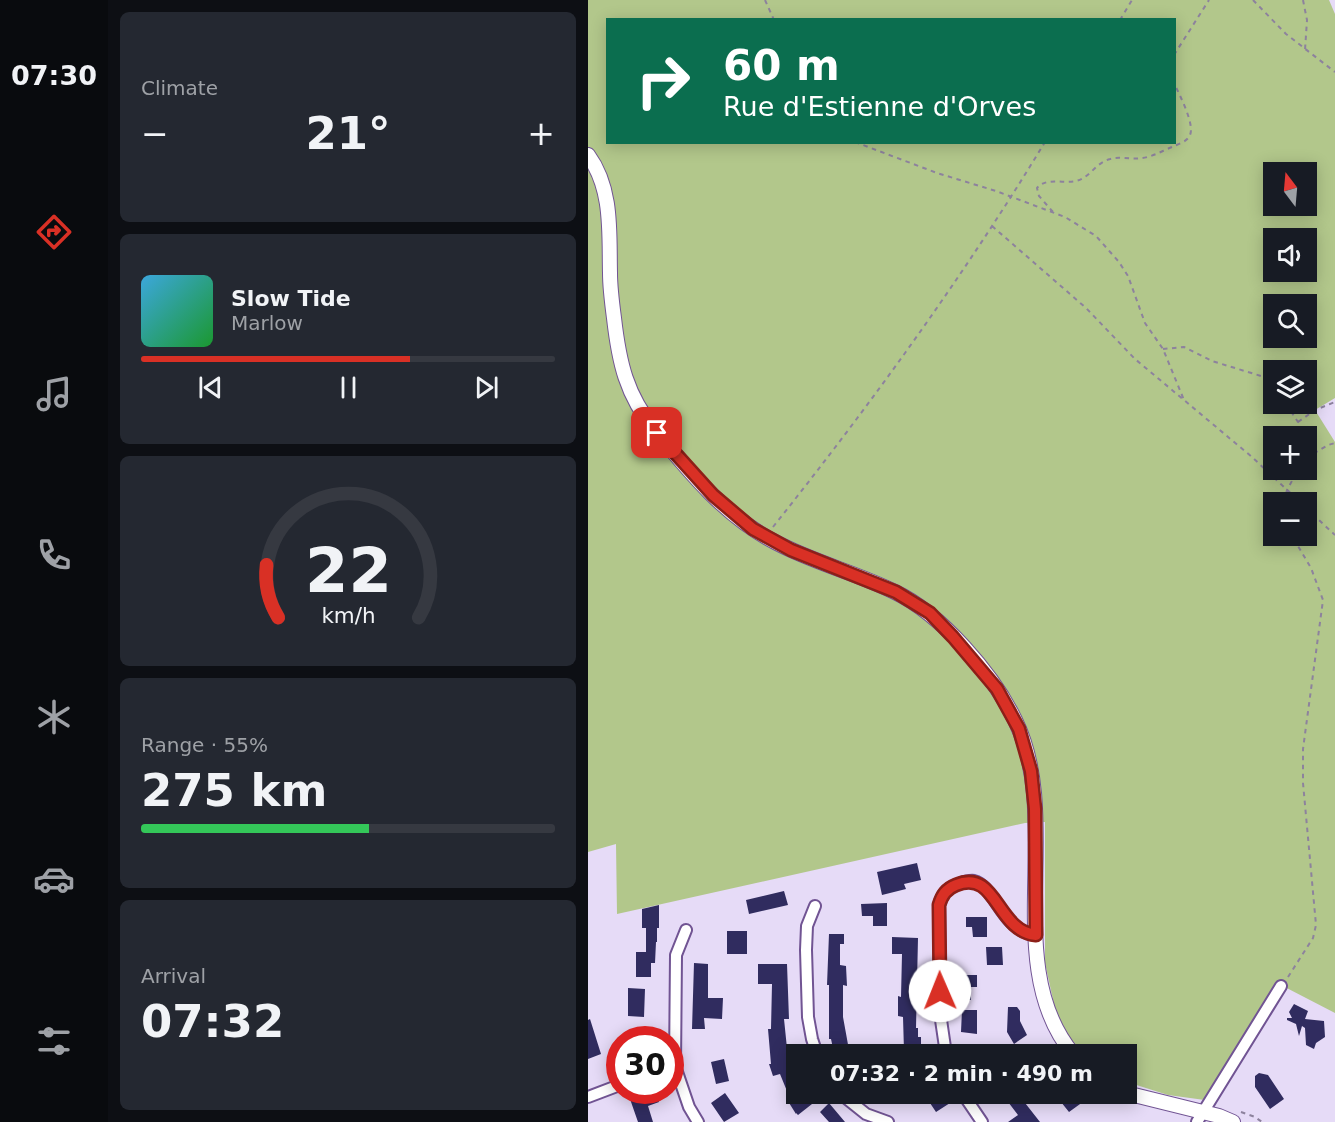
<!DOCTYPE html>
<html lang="en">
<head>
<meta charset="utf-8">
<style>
  body { margin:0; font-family:"DejaVu Sans",sans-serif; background:#242831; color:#f1f3f6; height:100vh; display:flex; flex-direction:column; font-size:22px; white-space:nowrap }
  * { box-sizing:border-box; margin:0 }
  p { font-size:20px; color:#9ea1a6 }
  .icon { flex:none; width:33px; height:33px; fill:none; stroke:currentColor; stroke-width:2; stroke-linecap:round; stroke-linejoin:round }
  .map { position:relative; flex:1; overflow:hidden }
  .drawer { display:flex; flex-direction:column; gap:12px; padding:12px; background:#0d0f14; width:480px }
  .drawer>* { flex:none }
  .banner { position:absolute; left:18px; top:18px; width:570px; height:126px; border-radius:0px; box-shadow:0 3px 15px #0003; background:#0b6e4f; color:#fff; overflow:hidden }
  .needle { width:39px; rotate:344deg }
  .controls { position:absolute; left:675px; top:162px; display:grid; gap:12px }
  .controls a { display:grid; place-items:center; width:54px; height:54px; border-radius:0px; background:#171b24; box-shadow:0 3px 15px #0003; font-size:30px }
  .speed { position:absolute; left:18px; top:1026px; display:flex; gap:12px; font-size:30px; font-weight:700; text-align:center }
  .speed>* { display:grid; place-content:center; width:78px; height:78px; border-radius:50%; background:#171b24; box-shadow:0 3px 15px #0003; line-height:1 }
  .speed .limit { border:9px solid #d22; background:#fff; color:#111 }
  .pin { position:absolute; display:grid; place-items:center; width:51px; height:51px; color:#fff; margin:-26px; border-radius:12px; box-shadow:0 3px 9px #0006 }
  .me { position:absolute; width:66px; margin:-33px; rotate:359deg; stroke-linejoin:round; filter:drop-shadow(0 0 4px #0008) }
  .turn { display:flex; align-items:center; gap:21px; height:126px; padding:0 18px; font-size:27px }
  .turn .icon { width:78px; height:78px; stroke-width:2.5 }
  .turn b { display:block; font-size:42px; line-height:51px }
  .big { font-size:45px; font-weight:800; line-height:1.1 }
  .drawer .card { flex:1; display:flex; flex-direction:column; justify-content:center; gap:9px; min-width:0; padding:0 21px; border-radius:9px; background:#242831 }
  .drawer .dial { align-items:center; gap:0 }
  .dial svg { height:156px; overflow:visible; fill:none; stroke:#363941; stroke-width:7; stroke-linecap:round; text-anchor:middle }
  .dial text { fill:#f1f3f6; stroke:none }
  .song { display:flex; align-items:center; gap:18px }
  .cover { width:72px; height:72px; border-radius:9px; background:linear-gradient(135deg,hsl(200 70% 55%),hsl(130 70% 35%)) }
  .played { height:6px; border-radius:3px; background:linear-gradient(90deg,#d93025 65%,#363941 65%) }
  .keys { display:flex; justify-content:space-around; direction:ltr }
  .heat { display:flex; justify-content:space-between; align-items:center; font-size:33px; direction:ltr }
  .charge { height:9px; border-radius:4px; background:linear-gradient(90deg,#34c759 55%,#363941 0) }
  .trip { position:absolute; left:198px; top:1044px; width:351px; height:60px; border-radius:0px; background:#171b24; box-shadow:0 3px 15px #0003; font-weight:800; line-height:60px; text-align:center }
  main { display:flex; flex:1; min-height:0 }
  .menu { display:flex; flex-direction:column; width:108px; justify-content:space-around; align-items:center; background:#090b0e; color:#9ea1a6 }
  .menu .icon { width:42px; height:42px }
  .menu .current { color:#d93025 }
  .menu b { font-size:27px; color:#f1f3f6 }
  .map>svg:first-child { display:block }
  .green { fill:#b2c78b; fill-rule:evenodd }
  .building { fill:#302c5f }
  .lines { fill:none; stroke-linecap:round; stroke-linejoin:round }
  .street-casing { stroke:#715493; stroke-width:14 }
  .secondary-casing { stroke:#715493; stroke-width:16 }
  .path { stroke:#8d829d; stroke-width:2; stroke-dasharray:4.5 4.5; stroke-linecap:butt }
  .street { stroke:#fff; stroke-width:10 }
  .secondary { stroke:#fff; stroke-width:14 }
  .route-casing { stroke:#8d1f18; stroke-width:15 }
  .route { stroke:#d93025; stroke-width:10 }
</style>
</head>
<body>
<main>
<nav class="menu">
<b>07:30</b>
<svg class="icon current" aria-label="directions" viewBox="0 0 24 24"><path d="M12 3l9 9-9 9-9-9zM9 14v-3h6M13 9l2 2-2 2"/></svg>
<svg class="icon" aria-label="music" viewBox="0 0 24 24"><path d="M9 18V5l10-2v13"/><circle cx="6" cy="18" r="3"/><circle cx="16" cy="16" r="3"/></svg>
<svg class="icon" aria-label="phone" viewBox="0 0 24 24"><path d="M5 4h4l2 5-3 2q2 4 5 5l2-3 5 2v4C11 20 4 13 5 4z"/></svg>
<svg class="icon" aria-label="climate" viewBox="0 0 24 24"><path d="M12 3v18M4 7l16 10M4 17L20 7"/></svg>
<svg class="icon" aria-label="car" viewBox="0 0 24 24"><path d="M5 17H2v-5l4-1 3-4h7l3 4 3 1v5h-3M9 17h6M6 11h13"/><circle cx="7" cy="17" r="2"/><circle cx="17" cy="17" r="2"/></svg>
<svg class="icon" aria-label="filters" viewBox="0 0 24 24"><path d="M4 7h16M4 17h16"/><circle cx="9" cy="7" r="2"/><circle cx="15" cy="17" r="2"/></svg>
</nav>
<section class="drawer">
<div class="card"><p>Climate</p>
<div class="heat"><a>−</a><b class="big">21°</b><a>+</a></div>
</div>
<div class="card">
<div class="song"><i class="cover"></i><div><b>Slow Tide</b><p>Marlow</p></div></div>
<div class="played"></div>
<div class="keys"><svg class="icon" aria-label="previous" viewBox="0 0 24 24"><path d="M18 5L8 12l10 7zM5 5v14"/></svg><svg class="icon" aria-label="pause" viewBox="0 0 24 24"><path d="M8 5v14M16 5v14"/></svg><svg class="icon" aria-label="next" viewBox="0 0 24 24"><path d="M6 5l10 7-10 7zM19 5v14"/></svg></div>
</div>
<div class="card dial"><svg viewBox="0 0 100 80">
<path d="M14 69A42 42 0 1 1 86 69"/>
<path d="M14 69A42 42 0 0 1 8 42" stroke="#d93025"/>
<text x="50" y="56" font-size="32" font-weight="700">22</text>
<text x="50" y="72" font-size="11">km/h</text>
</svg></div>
<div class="card"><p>Range · 55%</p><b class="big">275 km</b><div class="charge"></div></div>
<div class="card"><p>Arrival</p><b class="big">07:32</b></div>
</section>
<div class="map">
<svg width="747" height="1122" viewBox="0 0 747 1122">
  <rect width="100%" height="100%" fill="#e6dbf7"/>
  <path class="green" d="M0 0H741L747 14V398L727 410 747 442V1013L689 983 624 1101 580 1095 539 1082 538 1054H497L471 1027 457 963V822L437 823 29 914 28 844 0 852ZM20 20H586V142H20ZM686 172H718V206H686ZM686 238H718V272H686ZM686 304H718V338H686ZM686 370H718V404H686ZM686 436H718V470H686ZM686 502H718V536H686Z"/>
  <path class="building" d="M329 863 333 880 316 884 318 889 294 895 289 872Z
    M196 891 200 905 161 914 158 900Z
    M299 903V926H285V916H274L273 904Z
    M71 905V928H69V942H68L67 963H63V977H48V952H58V928H54V909Z
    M378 917H399V937H385L384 927H378Z
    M139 931H159V954H139Z
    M241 934H256V944H252V965L258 966 259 986 255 985V1017L261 1050 246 1053 243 1039H241V985H239Z
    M304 937 330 938 328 1028H330V1037H333V1051H316L315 1017 310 1016V996L313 997 314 954H304Z
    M398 947H414L415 965H399Z
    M106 963 120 964V998H135L134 1019 116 1018 117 1029H104Z
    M170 964H199L201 1019H196L200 1058 204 1057 208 1069V1094H217L224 1104 210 1115 208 1113V1114L198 1098 201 1096 192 1074 185 1076 181 1064H183L180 1029H183L184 984H170Z
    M369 975H389V987H383V1000H369Z
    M40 988 57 989 56 1017 40 1016Z
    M706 1004 720 1011 717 1019 736 1021 737 1037 728 1043 726 1049 718 1045 717 1028 714 1026 711 1036 708 1024 699 1020V1018H704L701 1012Z
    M420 1007H429L432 1011V1021L439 1035 426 1044 419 1032Z
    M374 1010H389V1034L373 1032Z
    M2 1019 13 1054 0 1059V1020Z
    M136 1059 141 1081 128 1084 123 1062Z
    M671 1073 680 1075 696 1099 682 1109 667 1087V1076Z
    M67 1090 71 1102 60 1106 65 1122H50L42 1099Z
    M137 1093 151 1113 136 1122 123 1103Z
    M336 1094H355L362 1103 348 1112Z
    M414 1094H430L452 1122H420L430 1115Z
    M475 1094H487L499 1099 481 1112 469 1097Z
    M241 1103 257 1122H241L232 1112Z"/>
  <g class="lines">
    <defs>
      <path id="street" d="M227 906 219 926 218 950 220 1017 224 1039 229 1054
        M98 930 88 955 87 1066 101 1107 110 1122
        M51 1040 54 1034 63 1035 64 1040
        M358 1054 352 1013 351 905C354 895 358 889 368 885 374 883 380 880 386 881 407 886 414 932 448 935
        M253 1094 278 1114 300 1122
        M375 1094 394 1122
        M0 1097 29 1086 32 1083
        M609 1122 693 986"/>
      <path id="secondary" d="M0 155C25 189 21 233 22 273 22 288 24 303 26 318 31 362 38 395 67 430 102 473 139 518 189 543 227 563 269 573 307 592 353 614 405 674 427 720 477 821 411 965 485 1054
        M538 1093 631 1116 645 1122"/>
    </defs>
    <use href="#street" class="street-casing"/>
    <use href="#secondary" class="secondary-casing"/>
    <path class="path" d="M177 0 186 20
      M665 0 698 34 747 72
      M715 0 719 20 717 50
      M532 20 544 0
      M586 55 621 0
      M267 142 349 173 408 191 477 217 508 236 531 262 540 276 557 323 575 349 596 400
      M465 212 451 196 449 188C458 177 475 184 488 181 502 178 507 163 522 159 532 156 543 160 554 158 564 157 574 151 584 147 590 144 599 142 602 135 607 124 591 94 586 83
      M404 226 498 308 547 359 664 457 712 502
      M575 349 596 347 624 361 673 376 686 384
      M698 404 710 422 704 432 703 436
      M710 422 727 410 747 402
      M718 458 740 445 747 443
      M696 502 699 490 710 470
      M718 508 747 535
      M185 527C283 404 375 277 457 142
      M700 977 725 938 728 925 715 783V749L735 600 723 568 704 536
      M653 1112 667 1117 674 1122"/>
    <use href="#street" class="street"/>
    <use href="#secondary" class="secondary"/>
  </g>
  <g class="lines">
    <defs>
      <path id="route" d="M69 433 125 495 165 529 203 550 308 592 342 613 365 637 409 689 431 729 443 771 447 809 448 935C408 931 409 868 368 885 358 889 354 895 351 905L352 991"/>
    </defs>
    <use href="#route" class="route-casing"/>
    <use href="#route" class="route"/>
  </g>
</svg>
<div class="controls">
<a><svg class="needle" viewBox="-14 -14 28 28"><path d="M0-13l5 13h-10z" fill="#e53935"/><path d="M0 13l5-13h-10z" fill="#9ea1a6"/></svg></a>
<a><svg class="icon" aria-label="sound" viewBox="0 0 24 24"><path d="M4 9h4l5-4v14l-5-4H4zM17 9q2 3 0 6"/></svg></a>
<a><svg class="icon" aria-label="search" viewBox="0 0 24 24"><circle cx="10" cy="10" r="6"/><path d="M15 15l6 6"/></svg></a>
<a><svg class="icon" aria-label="layers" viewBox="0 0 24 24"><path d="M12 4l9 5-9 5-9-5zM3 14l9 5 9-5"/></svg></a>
<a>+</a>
<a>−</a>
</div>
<div class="speed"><div class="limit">30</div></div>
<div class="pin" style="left:69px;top:433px;background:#d93025"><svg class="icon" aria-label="arrive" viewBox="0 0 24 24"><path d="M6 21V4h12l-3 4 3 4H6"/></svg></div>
<svg class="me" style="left:352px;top:991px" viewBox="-20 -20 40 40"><circle r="19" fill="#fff"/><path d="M0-13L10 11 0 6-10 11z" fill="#d93025"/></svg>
<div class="trip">07:32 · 2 min · 490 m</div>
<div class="banner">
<div class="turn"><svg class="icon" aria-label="right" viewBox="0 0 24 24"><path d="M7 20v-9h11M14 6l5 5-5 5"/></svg><div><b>60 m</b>Rue d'Estienne d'Orves</div></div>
</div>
</div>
</main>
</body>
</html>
